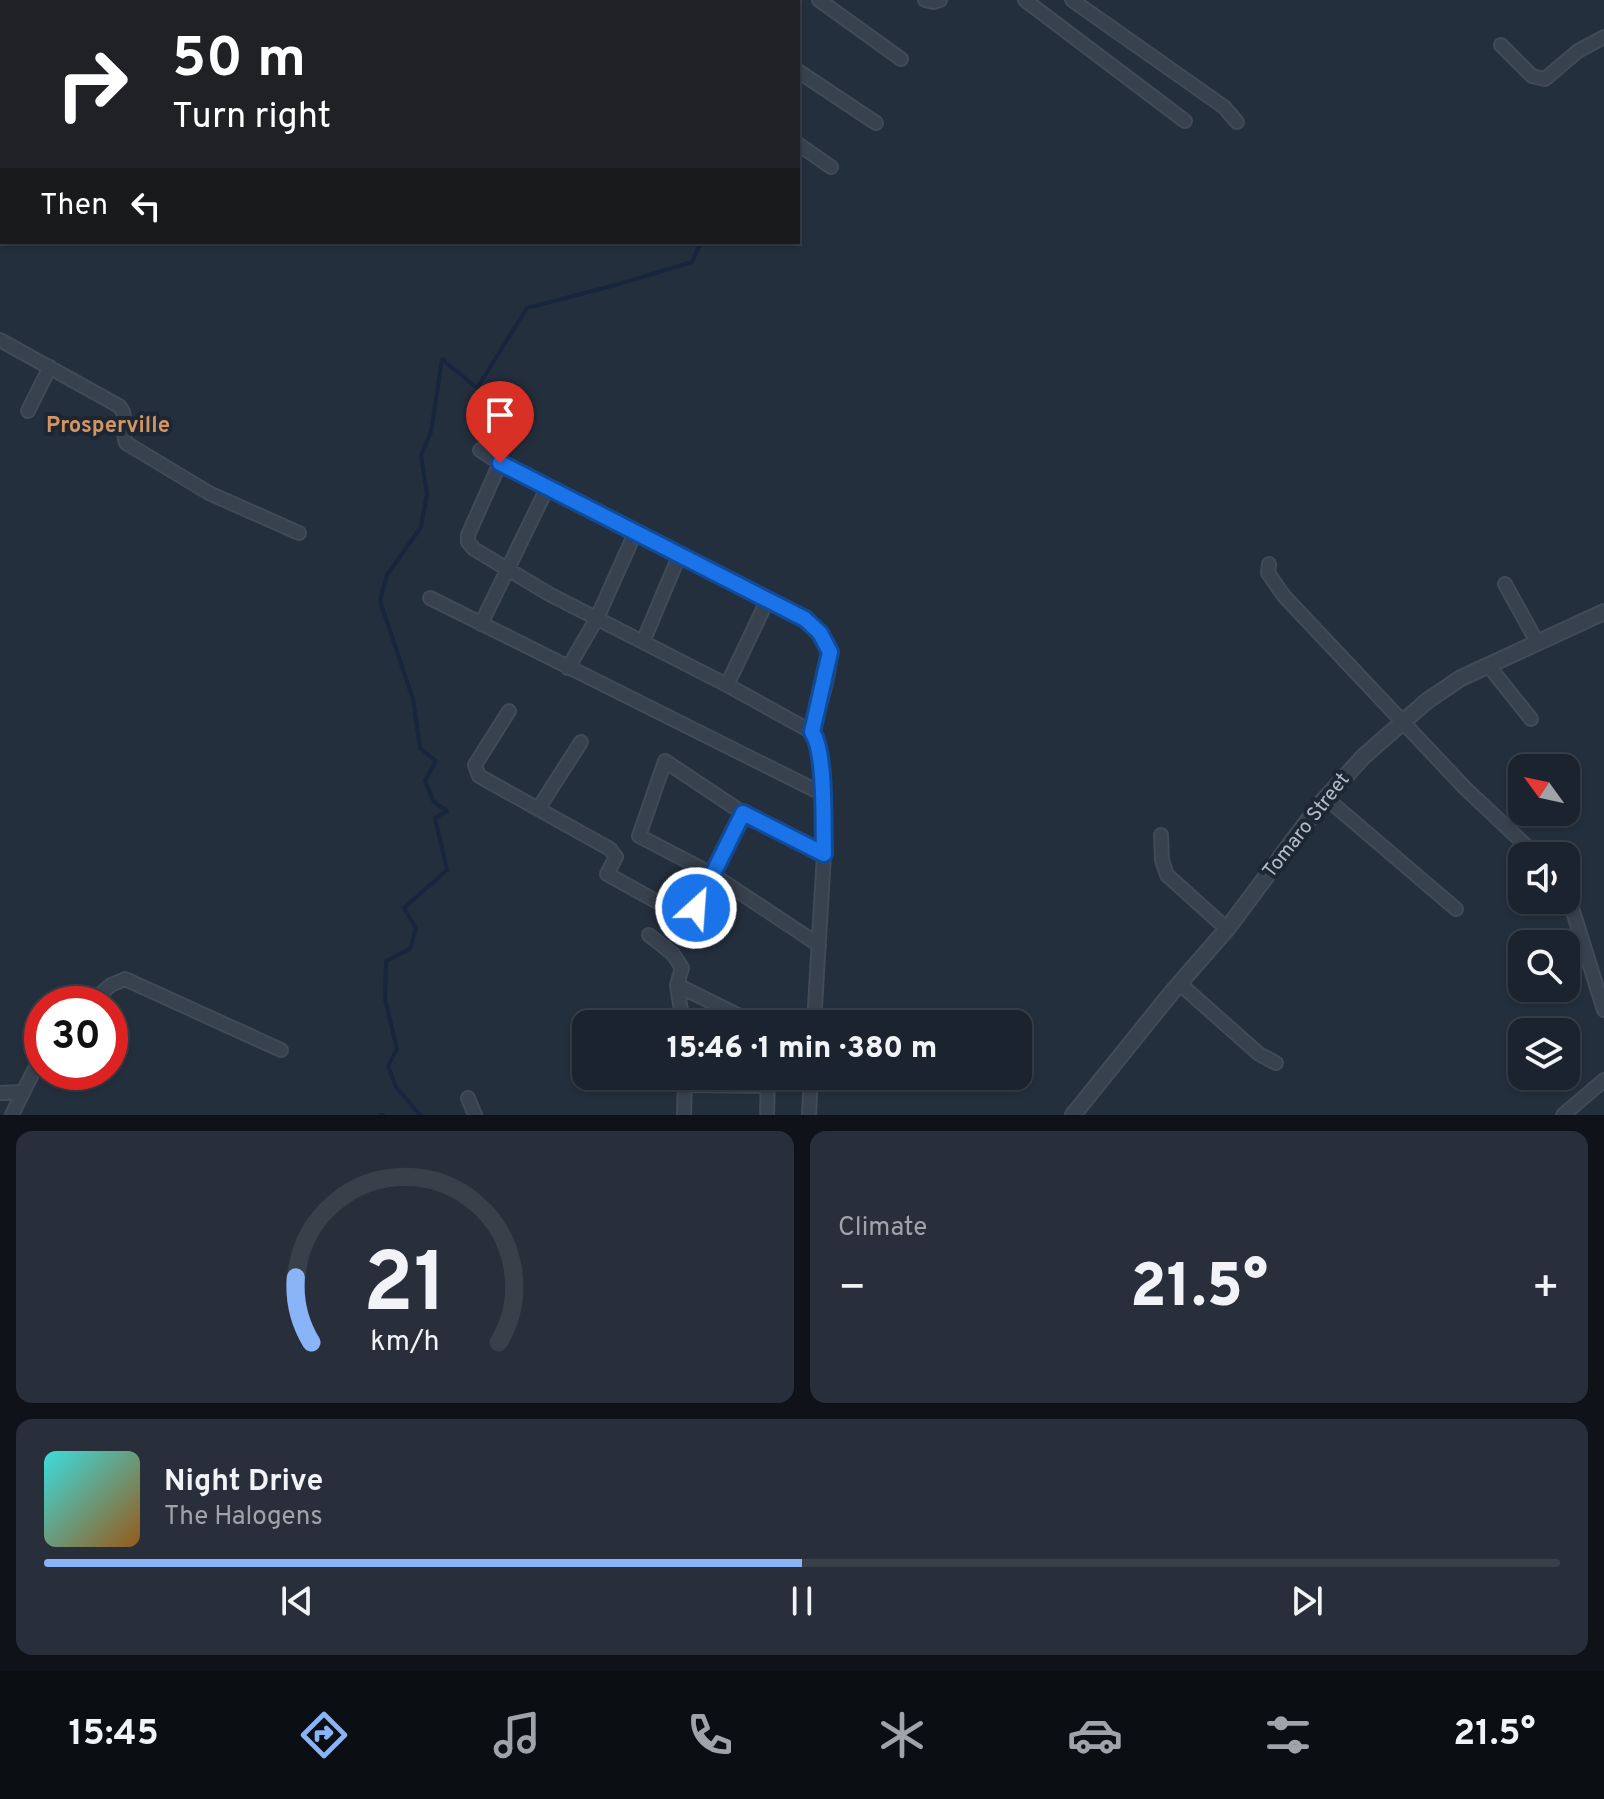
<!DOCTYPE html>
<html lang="en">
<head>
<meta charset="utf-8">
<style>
  body { margin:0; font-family:Overpass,sans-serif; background:#282f3a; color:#f1f3f6; height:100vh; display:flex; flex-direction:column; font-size:30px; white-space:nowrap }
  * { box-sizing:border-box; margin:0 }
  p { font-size:26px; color:#a0a4aa }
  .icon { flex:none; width:44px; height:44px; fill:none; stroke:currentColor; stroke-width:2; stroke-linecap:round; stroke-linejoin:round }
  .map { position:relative; height:1115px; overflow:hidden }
  .sheet { display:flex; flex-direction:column; gap:16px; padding:16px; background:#0f1319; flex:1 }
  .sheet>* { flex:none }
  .guide { position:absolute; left:0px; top:0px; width:800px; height:244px; box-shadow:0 2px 6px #0004,0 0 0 2px #39404a; background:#202124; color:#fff; overflow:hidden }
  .needle { width:52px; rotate:303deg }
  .tools { position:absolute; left:1508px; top:754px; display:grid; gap:16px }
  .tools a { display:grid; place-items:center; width:72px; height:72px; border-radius:16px; background:#1b232e; box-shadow:0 2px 6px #0004,0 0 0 2px #39404a; font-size:40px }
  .speed { position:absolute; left:24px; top:986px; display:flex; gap:16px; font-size:40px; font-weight:700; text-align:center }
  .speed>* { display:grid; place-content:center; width:104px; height:104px; border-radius:50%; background:#1b232e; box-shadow:0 2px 6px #0004,0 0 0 2px #39404a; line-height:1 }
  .speed .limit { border:12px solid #d22; background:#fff; color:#111 }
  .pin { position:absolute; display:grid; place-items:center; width:68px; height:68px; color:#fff; margin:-82px -34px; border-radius:50% 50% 50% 0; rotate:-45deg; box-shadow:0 0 8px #0007 }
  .pin .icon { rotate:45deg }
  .me { position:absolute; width:88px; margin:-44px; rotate:26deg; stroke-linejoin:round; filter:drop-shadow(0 0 6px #0008) }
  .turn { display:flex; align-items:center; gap:28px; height:168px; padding:0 40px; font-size:36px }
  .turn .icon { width:104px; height:104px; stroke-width:2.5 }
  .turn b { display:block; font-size:56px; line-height:68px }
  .then { display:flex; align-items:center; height:76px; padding:0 40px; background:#0003; gap:16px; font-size:30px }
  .big { font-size:60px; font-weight:800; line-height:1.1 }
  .sheet .card { flex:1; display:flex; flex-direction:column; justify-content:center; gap:12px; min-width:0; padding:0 28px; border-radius:16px; background:#282f3a }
  .sheet .dial { align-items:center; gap:0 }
  .dial svg { height:208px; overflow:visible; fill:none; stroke:#39404a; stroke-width:7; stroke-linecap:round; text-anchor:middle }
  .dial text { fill:#f1f3f6; stroke:none }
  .song { display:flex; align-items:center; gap:24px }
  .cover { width:96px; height:96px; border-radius:12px; background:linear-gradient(135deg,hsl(180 70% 55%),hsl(30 70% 35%)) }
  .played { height:8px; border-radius:4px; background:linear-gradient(90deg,#8ab4f8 50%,#39404a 50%) }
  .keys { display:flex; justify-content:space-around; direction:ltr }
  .heat { display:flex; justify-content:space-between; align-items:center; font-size:44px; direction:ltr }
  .sheet .tiles { flex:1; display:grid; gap:16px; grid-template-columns:1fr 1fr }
  .card:last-child { grid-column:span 2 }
  .trip { position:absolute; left:572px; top:1010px; width:460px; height:80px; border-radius:16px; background:#1b232e; box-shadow:0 2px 6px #0004,0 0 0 2px #39404a; font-weight:800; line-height:80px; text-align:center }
  .dock { display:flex; height:128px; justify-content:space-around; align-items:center; background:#0b0e12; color:#a0a4aa }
  .dock .icon { width:56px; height:56px }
  .dock .active { color:#8ab4f8 }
  .dock b { font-size:36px; color:#f1f3f6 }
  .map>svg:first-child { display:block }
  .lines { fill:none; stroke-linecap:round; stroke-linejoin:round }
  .stream { stroke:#17263c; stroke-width:4 }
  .minor-casing { stroke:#414a57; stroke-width:16 }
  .tertiary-casing { stroke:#414a57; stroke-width:18 }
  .minor { stroke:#38414e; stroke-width:12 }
  .tertiary { stroke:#38414e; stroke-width:14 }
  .route-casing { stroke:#114b97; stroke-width:20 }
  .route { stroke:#1a73e8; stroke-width:14 }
  .labels { text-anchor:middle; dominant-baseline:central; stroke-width:8; stroke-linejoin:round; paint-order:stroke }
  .street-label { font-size:20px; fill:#b4bcc9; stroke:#1d2633 }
  .neighbourhood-label { font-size:22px; font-weight:bold; fill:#d59563; stroke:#1d2633 }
</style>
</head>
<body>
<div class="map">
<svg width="1604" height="1115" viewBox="0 0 1604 1115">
  <rect width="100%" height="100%" fill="#242f3e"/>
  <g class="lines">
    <path class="stream" d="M653 0 654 2
      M381 1115H383
      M420 1115 396 1087 388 1066 397 1049 385 999 386 961 410 949 416 928 404 908 447 870 435 818 447 811 434 802 425 781 436 761 420 748 413 699 380 601 387 575 421 527 427 494 421 455 431 432 442 359 477 388 527 308 619 284 692 262 701 242"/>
    <defs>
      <path id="minor" d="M710 0 711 2
        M819 0 901 59
        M925 0 933 2 940 0
        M1025 0 1185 121
        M1072 0 1224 107 1237 122
        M297 2 300 0
        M774 2 775 0
        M1501 45 1532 76 1545 79 1578 51 1604 37
        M798 71 876 123
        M798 144 831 167
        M0 237 2 236
        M0 340 119 406C129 416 121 431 126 443L209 493 299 533
        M28 411 50 367
        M480 450 500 463 548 486
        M500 463 468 535V542L474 549 549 594 727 685 812 732 817 738 821 763 824 854 814 1024
        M1269 564 1268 573 1284 596 1465 788 1537 856
        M1505 584 1537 642
        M430 598 821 793
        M481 624 548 486 805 619C815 628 824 636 829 649 834 666 817 713 812 732
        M643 642 679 556
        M1488 665 1531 719
        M568 668 597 618 636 531
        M727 685 768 599
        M509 711 475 765 479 776 610 849 616 857 607 874 670 909 681 913 696 908 743 813
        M1326 798 1456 909
        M538 809 581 742
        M1161 835 1162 860 1167 875 1227 929
        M1566 889 1604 1010
        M649 935 673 954 682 968 677 985 683 1024
        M819 945 712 874 639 836 665 761 743 813 824 854
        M1180 984 1259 1054 1276 1063
        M677 985 756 1024
        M89 1004 111 985 125 979 281 1050
        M685 1085 767 1086
        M23 1092 42 1055
        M0 1093 23 1092 12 1115
        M468 1098 475 1115
        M684 1115 685 1076
        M767 1115 768 1076
        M809 1115 811 1076
        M1563 1115 1604 1080"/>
      <path id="tertiary" d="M1073 1115 1172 992 1227 929 1321 803 1364 756 1427 701 1461 678 1604 612"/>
    </defs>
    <use href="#minor" class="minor-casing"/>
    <use href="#tertiary" class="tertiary-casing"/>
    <use href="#minor" class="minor"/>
    <use href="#tertiary" class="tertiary"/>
  </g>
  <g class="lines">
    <defs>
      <path id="route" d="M500 463 805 619 820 633 830 652 812 732C826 751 823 827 824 854L743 813 696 908"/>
    </defs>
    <use href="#route" class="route-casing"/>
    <use href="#route" class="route"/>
  </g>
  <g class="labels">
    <g class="street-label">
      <text transform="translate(1307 826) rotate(-52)">Tomaro Street</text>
    </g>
    <g class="neighbourhood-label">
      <text x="108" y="426">Prosperville</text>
    </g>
  </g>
</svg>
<div class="tools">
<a><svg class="needle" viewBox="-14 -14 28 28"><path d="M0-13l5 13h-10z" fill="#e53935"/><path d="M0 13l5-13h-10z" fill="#a0a4aa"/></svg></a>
<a><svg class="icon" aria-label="sound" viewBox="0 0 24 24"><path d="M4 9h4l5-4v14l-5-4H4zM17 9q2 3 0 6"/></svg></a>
<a><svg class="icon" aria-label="search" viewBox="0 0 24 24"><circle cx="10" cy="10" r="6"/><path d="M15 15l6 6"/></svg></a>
<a><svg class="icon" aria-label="layers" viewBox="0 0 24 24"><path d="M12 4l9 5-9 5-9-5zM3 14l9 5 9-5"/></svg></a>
</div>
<div class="speed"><div class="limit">30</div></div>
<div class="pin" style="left:500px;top:463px;background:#d93025"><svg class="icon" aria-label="arrive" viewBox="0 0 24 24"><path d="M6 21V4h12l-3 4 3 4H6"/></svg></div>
<svg class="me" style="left:696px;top:908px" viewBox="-20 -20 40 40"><circle r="17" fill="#1a73e8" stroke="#fff" stroke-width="3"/><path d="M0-11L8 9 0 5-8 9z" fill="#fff"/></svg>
<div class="trip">15:46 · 1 min · 380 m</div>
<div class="guide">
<div class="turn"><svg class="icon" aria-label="right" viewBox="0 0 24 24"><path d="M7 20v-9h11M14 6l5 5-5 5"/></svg><div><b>50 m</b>Turn right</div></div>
<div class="then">Then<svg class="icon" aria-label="left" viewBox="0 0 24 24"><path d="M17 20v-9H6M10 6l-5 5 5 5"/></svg></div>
</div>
</div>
<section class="sheet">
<div class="tiles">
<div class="card dial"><svg viewBox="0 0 100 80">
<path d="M14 69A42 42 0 1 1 86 69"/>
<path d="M14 69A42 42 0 0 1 8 44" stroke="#8ab4f8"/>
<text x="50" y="56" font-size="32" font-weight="700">21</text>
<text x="50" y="72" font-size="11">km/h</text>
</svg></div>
<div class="card"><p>Climate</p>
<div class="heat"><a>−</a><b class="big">21.5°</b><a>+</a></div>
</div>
<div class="card">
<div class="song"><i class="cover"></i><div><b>Night Drive</b><p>The Halogens</p></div></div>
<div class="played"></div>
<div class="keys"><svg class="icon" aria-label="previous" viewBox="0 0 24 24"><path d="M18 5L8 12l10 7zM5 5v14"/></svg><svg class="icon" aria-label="pause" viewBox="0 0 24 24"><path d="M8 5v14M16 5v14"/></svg><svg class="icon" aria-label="next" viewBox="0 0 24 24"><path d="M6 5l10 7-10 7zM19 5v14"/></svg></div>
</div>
</div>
</section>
<nav class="dock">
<b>15:45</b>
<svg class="icon active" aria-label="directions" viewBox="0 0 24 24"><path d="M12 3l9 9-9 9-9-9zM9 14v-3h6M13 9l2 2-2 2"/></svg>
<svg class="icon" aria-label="music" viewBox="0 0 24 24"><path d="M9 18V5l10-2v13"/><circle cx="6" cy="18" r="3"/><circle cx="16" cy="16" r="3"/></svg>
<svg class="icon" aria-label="phone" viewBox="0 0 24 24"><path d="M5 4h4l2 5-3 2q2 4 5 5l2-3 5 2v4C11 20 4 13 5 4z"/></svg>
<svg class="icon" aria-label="climate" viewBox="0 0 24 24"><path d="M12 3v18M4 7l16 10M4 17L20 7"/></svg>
<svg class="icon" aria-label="car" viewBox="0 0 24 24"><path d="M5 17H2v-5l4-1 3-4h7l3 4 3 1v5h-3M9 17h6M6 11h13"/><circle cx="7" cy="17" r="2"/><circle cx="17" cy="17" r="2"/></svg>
<svg class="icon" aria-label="filters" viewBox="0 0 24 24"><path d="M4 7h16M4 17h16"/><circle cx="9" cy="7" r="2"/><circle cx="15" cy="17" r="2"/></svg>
<b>21.5°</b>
</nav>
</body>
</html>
